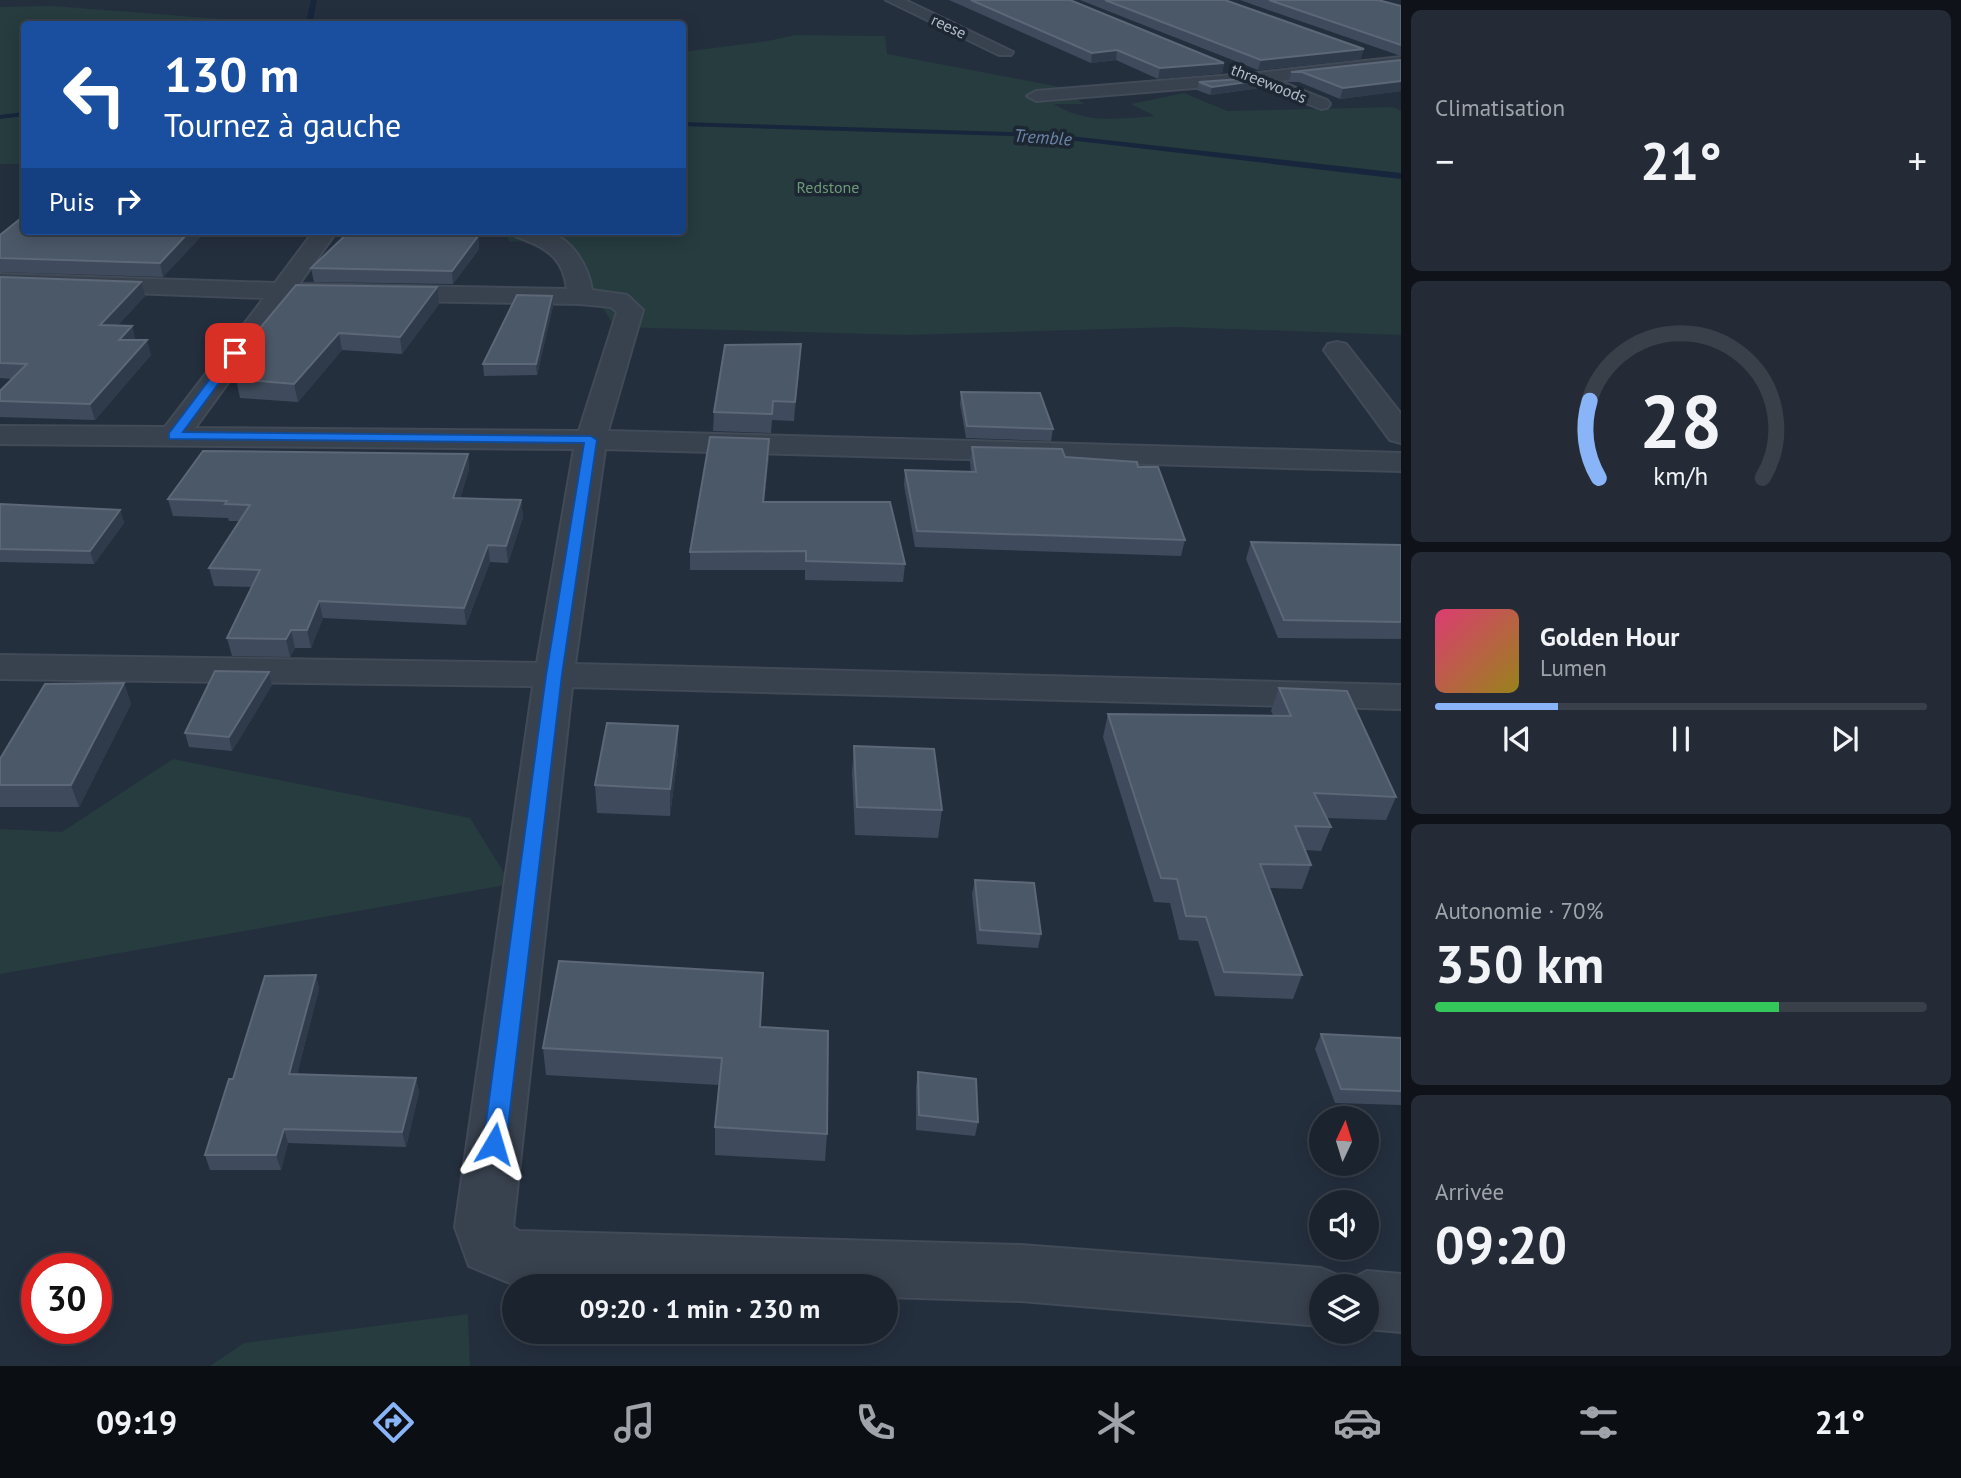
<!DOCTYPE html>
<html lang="fr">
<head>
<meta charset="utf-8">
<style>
  body { margin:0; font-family:"PT Sans",sans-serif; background:#242b36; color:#f1f3f6; height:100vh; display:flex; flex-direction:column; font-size:26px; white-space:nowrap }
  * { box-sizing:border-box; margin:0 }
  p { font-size:23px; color:#a0a4aa }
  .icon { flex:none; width:38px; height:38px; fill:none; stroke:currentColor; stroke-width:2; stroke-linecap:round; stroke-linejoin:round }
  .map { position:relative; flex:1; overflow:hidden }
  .drawer { display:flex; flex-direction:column; gap:10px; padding:10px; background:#0f1319; width:560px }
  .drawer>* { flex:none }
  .hud { position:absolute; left:21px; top:21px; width:665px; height:214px; border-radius:7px; box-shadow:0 4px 18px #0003,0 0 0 2px #39404a; background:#1a4fa0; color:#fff; overflow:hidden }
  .needle { width:46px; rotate:4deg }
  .tools { position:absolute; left:1309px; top:1106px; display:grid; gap:14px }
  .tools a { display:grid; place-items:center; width:70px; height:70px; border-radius:50%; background:#1b232e; box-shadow:0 4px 18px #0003,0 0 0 2px #39404a; font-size:35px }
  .speed { position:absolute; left:21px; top:1253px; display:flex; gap:14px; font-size:35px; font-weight:700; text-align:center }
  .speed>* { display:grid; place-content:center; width:91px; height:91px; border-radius:50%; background:#1b232e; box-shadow:0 4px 18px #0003,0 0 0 2px #39404a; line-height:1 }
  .speed .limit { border:10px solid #d22; background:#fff; color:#111 }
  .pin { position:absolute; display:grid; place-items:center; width:60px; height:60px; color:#fff; margin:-30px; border-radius:14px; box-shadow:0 4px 10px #0006 }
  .me { position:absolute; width:77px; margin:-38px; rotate:7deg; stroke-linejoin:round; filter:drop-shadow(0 0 5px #0008) }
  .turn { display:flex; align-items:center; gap:24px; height:147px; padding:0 28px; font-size:32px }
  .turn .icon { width:91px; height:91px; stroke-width:2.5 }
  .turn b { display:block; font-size:49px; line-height:60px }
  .then { display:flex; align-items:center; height:66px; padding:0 28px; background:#0003; gap:14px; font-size:26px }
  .big { font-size:52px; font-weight:600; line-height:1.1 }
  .drawer .widget { flex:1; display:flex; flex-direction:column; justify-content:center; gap:10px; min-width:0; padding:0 24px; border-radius:10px; background:#242b36 }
  .drawer .dial { align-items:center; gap:0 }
  .dial svg { height:182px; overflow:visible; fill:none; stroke:#39404a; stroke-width:7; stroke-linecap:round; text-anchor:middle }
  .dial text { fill:#f1f3f6; stroke:none }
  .song { display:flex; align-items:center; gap:21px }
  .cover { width:84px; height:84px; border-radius:10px; background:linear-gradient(135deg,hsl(340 70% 55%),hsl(50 70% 35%)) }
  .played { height:7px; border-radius:4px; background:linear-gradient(90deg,#8ab4f8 25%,#39404a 25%) }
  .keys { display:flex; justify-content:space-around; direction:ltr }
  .heat { display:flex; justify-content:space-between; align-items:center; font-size:38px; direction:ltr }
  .charge { height:10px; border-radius:5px; background:linear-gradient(90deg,#34c759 70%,#39404a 0) }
  .trip { position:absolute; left:502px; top:1274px; width:396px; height:70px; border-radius:35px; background:#1b232e; box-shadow:0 4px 18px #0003,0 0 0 2px #39404a; font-weight:600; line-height:70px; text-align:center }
  .tab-bar { display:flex; height:112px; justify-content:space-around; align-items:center; background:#0b0e12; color:#a0a4aa }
  .tab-bar .icon { width:49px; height:49px }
  .tab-bar .active { color:#8ab4f8 }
  .tab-bar b { font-size:32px; color:#f1f3f6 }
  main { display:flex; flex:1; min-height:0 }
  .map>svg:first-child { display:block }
  .green { fill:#263c3f }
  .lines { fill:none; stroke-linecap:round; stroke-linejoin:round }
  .stream { fill:#17263c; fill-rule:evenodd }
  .minor-casing { stroke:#414a57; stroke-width:4 }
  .minor { fill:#38414e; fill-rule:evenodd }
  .wall { fill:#3f4b5c }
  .shaded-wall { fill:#2f3b4b }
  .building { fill:#4b5868; stroke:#5c6777; stroke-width:2 }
  .route { fill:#1a73e8; stroke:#114b97; stroke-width:2 }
  .labels { text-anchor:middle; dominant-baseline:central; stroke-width:7; stroke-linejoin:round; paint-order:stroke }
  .far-street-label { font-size:16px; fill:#b4bcc9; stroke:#1d2633 }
  .far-park-label { font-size:16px; fill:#6b9a76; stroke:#1d2633 }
  .far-water-label { font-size:18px; font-style:italic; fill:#6d86a8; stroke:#1d2633 }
</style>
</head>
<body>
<main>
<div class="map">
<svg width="1401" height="1366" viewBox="0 0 1401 1366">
  <rect width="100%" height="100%" fill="#242f3e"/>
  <path class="green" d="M53 6 284 24H24V164H0V7Z
    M795 35 885 36 887 54 1060 87 1084 104H1054C1084 124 1120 119 1155 116L1131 104 1184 93 1227 111 1393 107 1401 111V335L1176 327 907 335 615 327 574 263 564 239 510 242 504 231H682L683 52 768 41Z
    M173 759 470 818 511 884 0 974V829L62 832Z
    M468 1314 470 1366H210L244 1343Z"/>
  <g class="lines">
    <path class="stream" d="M311 0H317L312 24H306Z
      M24 112V116L0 119V115Z
      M682 122 1043 133 1401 173V179L1043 137 682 126Z"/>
    <defs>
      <path id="minor" d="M886 0H905L1013 52 1011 55H999Z
        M1401 57V67L1279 81 1327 100 1330 104 1327 108 1321 109 1255 83 1036 101 1027 96 1036 91 1257 73Z
        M314 231H337L299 284 567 289C564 262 550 249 525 240 518 237 515 237 511 231 521 231 535 229 545 231 572 238 588 265 592 290L627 295 643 310 608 431 1401 453V471L605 449 575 664 1401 685V709L572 687 513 1227 519 1231 1021 1245 1321 1268 1342 1277 1345 1282 1367 1271 1401 1274V1332L1367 1329V1286H1321V1326L1021 1301 886 1297V1286H517L469 1266 455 1227 533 686 0 679V655L537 663 574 449 0 444V426L165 427 264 298 0 288V274L275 283ZM289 299 580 304 611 307 617 312 579 431 195 428Z
        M1337 342 1346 344 1401 414V443L1390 440 1324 350 1328 344Z"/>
    </defs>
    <use href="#minor" class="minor-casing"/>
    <use href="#minor" class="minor"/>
  </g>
  <path class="wall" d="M949 0H1070L1224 63 1222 73 1158 79 1116 60 1091 63Z
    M1080 0H1225L1361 59 1258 70Z
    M1240 0H1378L1401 6V56Z
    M1401 60V91L1340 99 1299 82H1289L1291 72Z
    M1262 80 1260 88 1210 95 1197 90 1199 82Z
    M24 231H206L163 277 0 272V235Z
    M350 231H478L479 249 453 284 314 282 311 268Z
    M0 277 145 296 117 326H132L135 340 151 355 95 420 0 417V391L12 379 0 378Z
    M552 296 553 306 537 375 484 376 483 364Z
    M439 304 402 354 342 350 298 402 240 398 236 379 245 370H244L240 352Z
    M801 344 794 421 772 420 771 433 713 431 714 412Z
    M961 392 1053 429 1051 441 966 438 960 404Z
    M972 447 1138 467 1185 540 1181 556 915 547 904 485 905 470 971 472 970 462Z
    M468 454 469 470 460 498 521 500 523 517 508 563 490 562 466 625 323 618 311 648H295L290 657 232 656 227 638 252 587 214 586 209 568 240 521H229L228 518 173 516 168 499Z
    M769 456 764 502 905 564 903 582 805 580V570H690V552Z
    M0 504 120 510 124 523 94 564 0 562Z
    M1251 542 1401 545V639L1278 638 1246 559Z
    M269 672 272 685 232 751 189 747 185 733Z
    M124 683 131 704 79 807H0V785Z
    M1279 688 1396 797 1386 820 1326 818 1331 827 1321 851 1305 850 1311 865 1302 889 1270 888 1302 975 1293 999 1215 996 1198 941 1179 940 1170 903 1154 902 1103 737 1108 714 1273 715 1271 711Z
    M854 746 942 810 938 838 855 835 852 773Z
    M678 753 670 816 597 813 595 785Z
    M975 880 1041 934 1038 948 977 944 972 894Z
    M316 975 319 989 297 1074 416 1078 419 1092 406 1147 288 1143 281 1170H210L205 1155 233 1079Z
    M760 1027 827 1134 825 1161 715 1155V1127L719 1085 546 1075 543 1048Z
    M1321 1034 1401 1038V1105L1335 1103 1315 1049Z
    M918 1072 978 1122 975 1136 916 1130V1087Z"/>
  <path class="shaded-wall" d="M1364 49 1361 59 1258 70 1261 60Z
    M1117 50 1116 60 1091 63 1092 53Z
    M1224 63 1222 73 1158 79 1160 68Z
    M1262 80 1260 88 1210 95 1212 87Z
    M1401 81V91L1340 99 1343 88Z
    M190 231H206L163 277 160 263Z
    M473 231H478L479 249 453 284 452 271Z
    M141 282 145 296 104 340 100 325Z
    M437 287 439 304 402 354 400 337Z
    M552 296 553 306 537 375 536 364Z
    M132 326 136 341 119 340Z
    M339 333 342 350 298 402 294 384Z
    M147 340 151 355 95 420 90 404Z
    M801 344 800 362 794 421 795 402Z
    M769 439V456L762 520 763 502Z
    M468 454 469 470 455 514 453 498Z
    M521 500 523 517 508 563 506 546Z
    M120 510 124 523 94 564 90 551Z
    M488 545 490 562 466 625 464 608Z
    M319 601 323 618 311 648 307 630Z
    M291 630 295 648 290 657 286 639Z
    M269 672 272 685 232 751 229 737Z
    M124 683 131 704 79 807 71 785Z
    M678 726V753L670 816V789Z
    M316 975 319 989 293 1089 289 1074Z
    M416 1078 419 1092 406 1147 402 1132Z
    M284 1129 288 1143 281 1170 276 1155Z"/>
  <path class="building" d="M971 0H1070L1224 63 1160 68 1117 50 1092 53Z
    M1105 0H1225L1364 49 1261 60Z
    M1269 0H1378L1401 6V45Z
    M1401 60V81L1343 88 1302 72H1291Z
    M1255 78 1262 80 1212 87 1199 82Z
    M20 219H24V231H190L160 263 0 258V235Z
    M350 231H473L471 236H478L452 271 311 268Z
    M0 277 141 282 100 325 132 326 119 340H147L90 404 0 401V391L27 364 0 363Z
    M296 285 437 287 400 337 339 333 294 384 236 379 262 353 240 352Z
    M517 295 552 296 536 364H483Z
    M801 344 795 402 773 401 772 414 714 412 725 345Z
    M961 392 1040 393 1053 429 967 426Z
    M710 437 769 439 763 502H890L905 564 806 561V551L690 552Z
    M972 447 1062 449 1065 457 1137 462 1138 467H1158L1185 540 917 531 905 470 976 472Z
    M203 451 468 454 453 498 521 500 506 546 488 545 464 608 319 601 307 630H291L286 639 227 638 260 570 209 568 250 505 225 504 227 501 168 499Z
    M0 504 120 510 90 551 0 549Z
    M1251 542 1401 545V622L1284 620Z
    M215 671 269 672 229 737 185 733Z
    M124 683 71 785H0V759L45 684Z
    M1279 688 1347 691 1396 797 1314 793 1331 827 1295 826 1311 865 1260 864 1302 975 1224 972 1206 917 1186 916 1177 879 1161 878 1108 714 1291 716Z
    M607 723 678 726 670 789 595 785Z
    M854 746 934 749 942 810 857 807Z
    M975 880 1034 883 1041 934 980 930Z
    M559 961 763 973 760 1027 828 1031 827 1134 715 1127 722 1058 543 1048Z
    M316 975 289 1074 416 1078 402 1132 284 1129 276 1155H205L229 1079H233L265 976Z
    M1321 1034 1401 1038V1091L1341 1089Z
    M918 1072 976 1079 978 1122 919 1115Z"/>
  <path class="route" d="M235 350 241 353 183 432 591 436 597 440 562 675 506 1144 502 1151 494 1154 486 1151 483 1144 546 675 584 443 169 439V433L231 351Z"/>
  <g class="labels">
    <g class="far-street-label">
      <text transform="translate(949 26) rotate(25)">reese</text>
      <text transform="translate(1269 83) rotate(22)">threewoods</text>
    </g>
    <g class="far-park-label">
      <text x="828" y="187">Redstone</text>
    </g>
    <g class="far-water-label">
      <text transform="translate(1043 137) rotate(4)">Tremble</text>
    </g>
  </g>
</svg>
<div class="tools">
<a><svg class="needle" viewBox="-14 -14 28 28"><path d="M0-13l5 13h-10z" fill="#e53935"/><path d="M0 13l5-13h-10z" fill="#a0a4aa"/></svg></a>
<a><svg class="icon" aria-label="sound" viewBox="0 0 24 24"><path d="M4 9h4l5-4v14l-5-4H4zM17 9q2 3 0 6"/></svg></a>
<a><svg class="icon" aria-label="layers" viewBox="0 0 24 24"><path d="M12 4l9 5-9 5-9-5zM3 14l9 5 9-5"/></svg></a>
</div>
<div class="speed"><div class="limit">30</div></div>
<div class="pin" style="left:235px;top:353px;background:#d93025"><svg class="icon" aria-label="arrive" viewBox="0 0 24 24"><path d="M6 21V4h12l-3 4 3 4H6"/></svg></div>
<svg class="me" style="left:494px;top:1144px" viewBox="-20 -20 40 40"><path d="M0-17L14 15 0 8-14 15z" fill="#1a73e8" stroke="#fff" stroke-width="4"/></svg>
<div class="trip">09:20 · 1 min · 230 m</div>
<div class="hud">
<div class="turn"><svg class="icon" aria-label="left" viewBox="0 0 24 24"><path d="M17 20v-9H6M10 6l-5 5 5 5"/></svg><div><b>130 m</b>Tournez à gauche</div></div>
<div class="then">Puis<svg class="icon" aria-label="right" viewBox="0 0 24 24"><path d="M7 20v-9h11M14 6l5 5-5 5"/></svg></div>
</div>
</div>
<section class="drawer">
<div class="widget"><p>Climatisation</p>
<div class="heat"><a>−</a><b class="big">21°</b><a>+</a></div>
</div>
<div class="widget dial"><svg viewBox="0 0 100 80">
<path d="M14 69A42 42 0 1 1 86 69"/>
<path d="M14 69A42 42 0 0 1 10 35" stroke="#8ab4f8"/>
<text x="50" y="56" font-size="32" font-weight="700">28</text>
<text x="50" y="72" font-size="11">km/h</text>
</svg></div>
<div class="widget">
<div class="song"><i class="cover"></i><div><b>Golden Hour</b><p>Lumen</p></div></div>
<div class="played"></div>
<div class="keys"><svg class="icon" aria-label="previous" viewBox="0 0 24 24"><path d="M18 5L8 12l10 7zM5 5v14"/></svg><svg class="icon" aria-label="pause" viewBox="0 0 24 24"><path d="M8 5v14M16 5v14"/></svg><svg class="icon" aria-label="next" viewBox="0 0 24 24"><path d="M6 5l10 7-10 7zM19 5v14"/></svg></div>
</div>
<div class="widget"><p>Autonomie · 70%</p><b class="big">350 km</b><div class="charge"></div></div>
<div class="widget"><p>Arrivée</p><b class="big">09:20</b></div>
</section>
</main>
<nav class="tab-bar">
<b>09:19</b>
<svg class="icon active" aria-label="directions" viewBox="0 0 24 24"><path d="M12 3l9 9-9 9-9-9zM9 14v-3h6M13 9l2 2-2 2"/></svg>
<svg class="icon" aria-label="music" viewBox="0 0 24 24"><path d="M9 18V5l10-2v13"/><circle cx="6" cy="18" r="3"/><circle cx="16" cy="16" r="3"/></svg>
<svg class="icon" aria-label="phone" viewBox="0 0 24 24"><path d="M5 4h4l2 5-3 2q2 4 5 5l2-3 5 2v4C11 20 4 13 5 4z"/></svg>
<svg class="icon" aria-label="climate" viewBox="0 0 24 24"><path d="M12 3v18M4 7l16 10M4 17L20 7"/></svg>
<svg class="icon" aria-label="car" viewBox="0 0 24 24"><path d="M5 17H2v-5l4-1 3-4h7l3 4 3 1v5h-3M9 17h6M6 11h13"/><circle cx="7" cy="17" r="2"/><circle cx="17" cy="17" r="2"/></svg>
<svg class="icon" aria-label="filters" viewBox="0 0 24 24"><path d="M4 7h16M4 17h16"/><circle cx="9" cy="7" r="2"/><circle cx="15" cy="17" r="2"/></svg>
<b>21°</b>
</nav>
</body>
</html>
